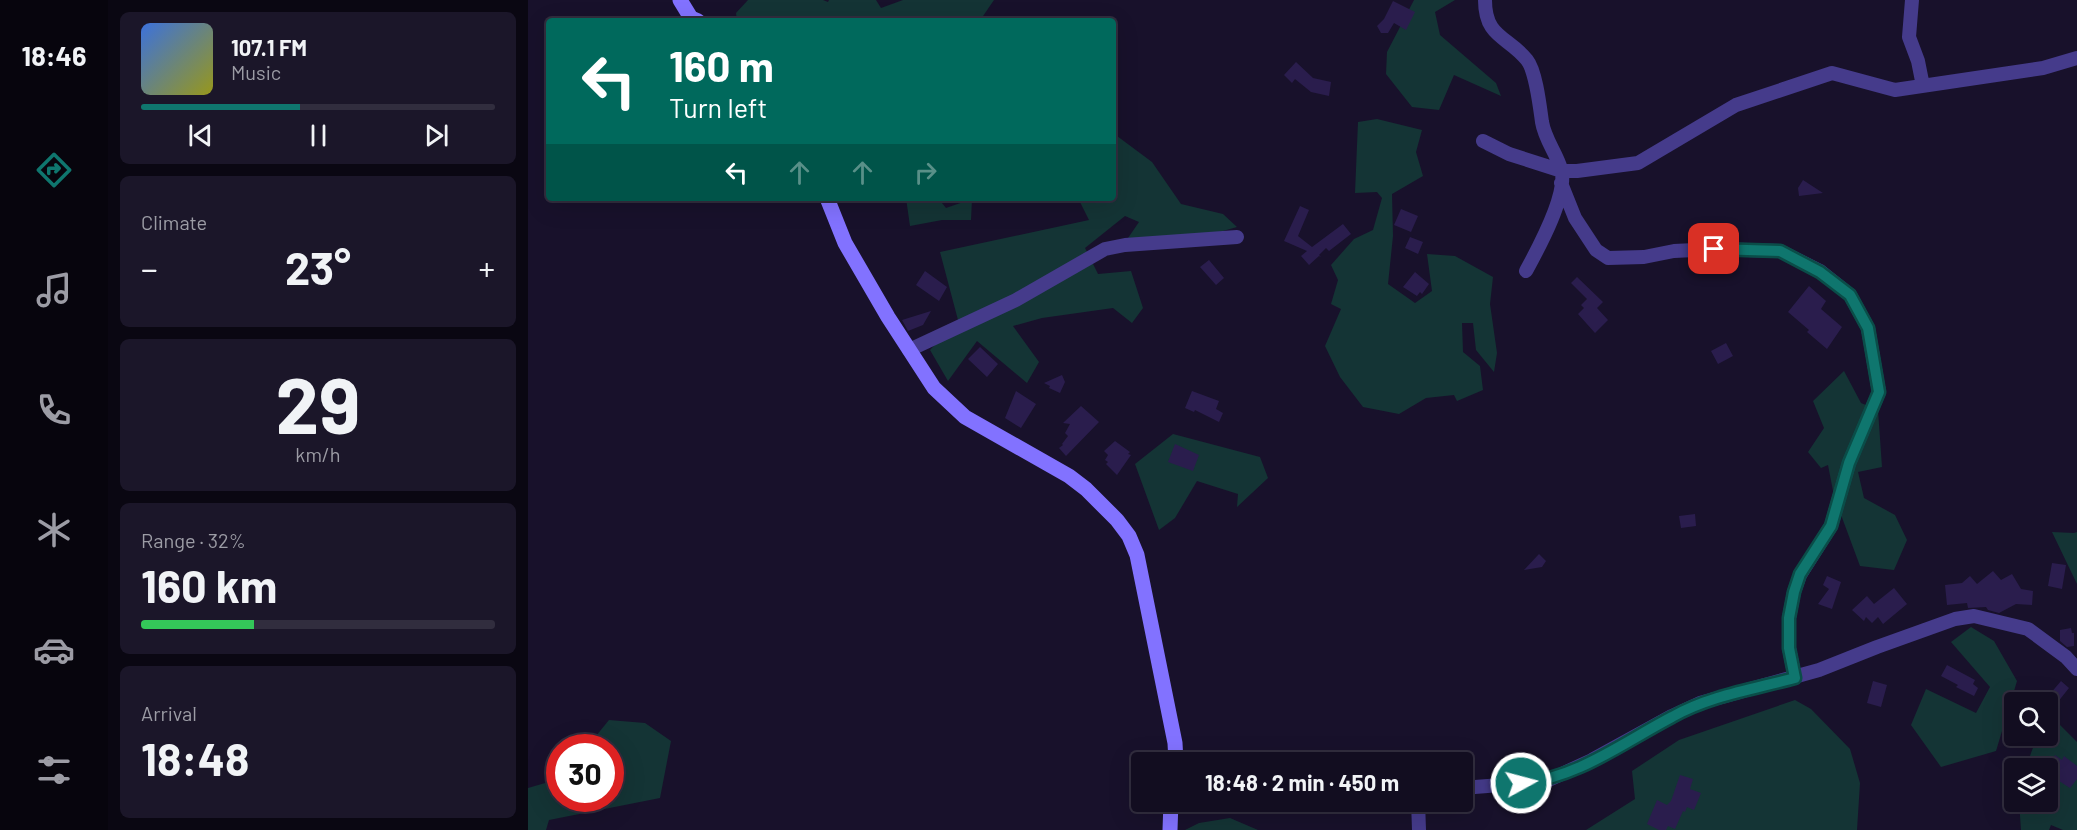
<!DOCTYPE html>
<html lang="en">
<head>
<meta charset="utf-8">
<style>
  body { margin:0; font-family:Barlow,sans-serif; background:#1b1629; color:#f1f3f6; height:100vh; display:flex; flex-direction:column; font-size:22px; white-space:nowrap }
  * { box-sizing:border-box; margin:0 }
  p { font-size:20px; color:#9c9ca5 }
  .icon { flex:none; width:33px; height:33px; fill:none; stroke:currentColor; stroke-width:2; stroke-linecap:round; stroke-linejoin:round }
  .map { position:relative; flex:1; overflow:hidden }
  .details { display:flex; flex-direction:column; gap:12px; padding:12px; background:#0a0712; width:420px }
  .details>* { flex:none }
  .hud { position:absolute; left:18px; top:18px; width:570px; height:183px; border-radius:6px; box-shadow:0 6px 24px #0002,0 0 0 2px #312d3e; background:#00695c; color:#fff; overflow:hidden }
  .controls { position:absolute; left:1476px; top:692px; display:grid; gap:12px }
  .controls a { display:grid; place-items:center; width:54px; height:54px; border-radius:6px; background:#120d20; box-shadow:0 6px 24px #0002,0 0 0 2px #312d3e; font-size:30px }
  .speed { position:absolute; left:18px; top:734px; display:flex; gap:12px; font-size:30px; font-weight:700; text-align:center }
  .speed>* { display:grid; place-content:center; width:78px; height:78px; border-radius:50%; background:#120d20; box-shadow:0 6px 24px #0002,0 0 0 2px #312d3e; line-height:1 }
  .speed .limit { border:9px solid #d22; background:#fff; color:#111 }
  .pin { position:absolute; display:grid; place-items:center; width:51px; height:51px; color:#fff; margin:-26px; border-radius:12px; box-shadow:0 3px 9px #0006 }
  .me { position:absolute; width:66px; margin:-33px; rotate:83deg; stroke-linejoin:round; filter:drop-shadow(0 0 4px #0008) }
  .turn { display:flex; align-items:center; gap:21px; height:126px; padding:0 24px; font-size:27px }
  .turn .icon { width:78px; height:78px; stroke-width:2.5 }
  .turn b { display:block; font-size:42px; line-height:51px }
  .lanes { display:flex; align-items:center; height:57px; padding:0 24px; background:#0003; justify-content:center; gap:30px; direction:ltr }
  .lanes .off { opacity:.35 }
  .big { font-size:45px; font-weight:700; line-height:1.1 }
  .details .widget { flex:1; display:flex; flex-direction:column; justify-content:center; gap:9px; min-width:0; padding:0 21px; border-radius:9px; background:#1b1629 }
  .details .dial { align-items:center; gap:0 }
  .dial b { font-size:78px; line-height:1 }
  .song { display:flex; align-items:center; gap:18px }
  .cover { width:72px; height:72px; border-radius:9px; background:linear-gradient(135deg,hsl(220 70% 55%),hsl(60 70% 35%)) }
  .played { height:6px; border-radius:3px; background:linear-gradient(90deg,#0f766e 45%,#312d3e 45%) }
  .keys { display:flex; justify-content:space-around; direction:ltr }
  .heat { display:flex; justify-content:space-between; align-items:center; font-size:33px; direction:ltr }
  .charge { height:9px; border-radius:4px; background:linear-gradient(90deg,#34c759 32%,#312d3e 0) }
  .trip { position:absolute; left:603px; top:752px; width:342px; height:60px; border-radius:6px; background:#120d20; box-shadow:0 6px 24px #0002,0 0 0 2px #312d3e; font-weight:700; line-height:60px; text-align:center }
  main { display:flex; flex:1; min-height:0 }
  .dock { display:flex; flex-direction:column; width:108px; justify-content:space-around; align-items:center; background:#07050d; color:#9c9ca5 }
  .dock .icon { width:42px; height:42px }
  .dock .current { color:#0f766e }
  .dock b { font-size:27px; color:#f1f3f6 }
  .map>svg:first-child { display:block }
  .green { fill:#143435 }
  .building { fill:#2a1d4d }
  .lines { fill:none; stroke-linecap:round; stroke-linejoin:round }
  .street { stroke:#453b8b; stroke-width:14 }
  .secondary { stroke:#8272ff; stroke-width:15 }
  .route-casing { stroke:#0a4d48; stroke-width:15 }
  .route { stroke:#0f766e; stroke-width:10 }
</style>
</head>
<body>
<main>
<nav class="dock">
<b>18:46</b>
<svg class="icon current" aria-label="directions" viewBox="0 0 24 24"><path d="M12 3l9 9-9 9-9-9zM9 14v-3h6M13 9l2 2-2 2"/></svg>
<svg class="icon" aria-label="music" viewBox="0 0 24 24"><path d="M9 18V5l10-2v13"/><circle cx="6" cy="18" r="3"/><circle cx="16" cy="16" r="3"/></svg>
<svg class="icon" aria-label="phone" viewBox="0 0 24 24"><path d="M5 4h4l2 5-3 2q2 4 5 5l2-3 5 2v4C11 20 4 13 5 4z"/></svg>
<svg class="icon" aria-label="climate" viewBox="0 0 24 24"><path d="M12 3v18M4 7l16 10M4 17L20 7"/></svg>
<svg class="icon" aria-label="car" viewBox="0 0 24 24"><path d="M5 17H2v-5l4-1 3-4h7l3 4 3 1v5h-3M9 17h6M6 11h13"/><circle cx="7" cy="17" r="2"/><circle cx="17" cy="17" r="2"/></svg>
<svg class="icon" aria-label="filters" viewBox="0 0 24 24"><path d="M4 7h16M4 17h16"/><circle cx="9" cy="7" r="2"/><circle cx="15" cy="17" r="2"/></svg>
</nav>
<section class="details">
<div class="widget">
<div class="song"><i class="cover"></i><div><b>107.1 FM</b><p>Music</p></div></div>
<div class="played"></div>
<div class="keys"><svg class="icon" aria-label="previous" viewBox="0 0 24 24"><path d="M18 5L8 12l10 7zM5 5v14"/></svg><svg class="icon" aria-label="pause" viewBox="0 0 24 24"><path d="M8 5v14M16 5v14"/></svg><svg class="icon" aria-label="next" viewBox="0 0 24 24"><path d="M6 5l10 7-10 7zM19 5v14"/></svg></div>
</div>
<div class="widget"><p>Climate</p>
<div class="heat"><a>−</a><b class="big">23°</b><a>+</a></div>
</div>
<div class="widget dial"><b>29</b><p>km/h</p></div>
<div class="widget"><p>Range · 32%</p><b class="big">160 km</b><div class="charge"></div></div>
<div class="widget"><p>Arrival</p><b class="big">18:48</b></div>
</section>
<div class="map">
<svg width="1549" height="830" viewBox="0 0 1549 830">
  <rect width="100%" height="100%" fill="#18112b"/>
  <path class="green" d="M220 0H295L300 2 301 0H348L353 8 375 0H466L453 19 454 21H209L208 13Z
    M886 0H927L907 12 912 35 968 83 973 96 926 75 911 110 884 107 858 74 859 52Z
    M849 119 894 130 888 152 895 176 864 194 865 236 860 284 887 303 904 291 899 254 927 256 965 277 962 304 969 353 966 372 948 350 945 323H934L935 352 952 366 955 390 929 401 926 395 898 398 871 414 835 407 812 377 797 346 813 309 803 304 810 280 803 265 826 239 845 230 854 198 849 192 827 193 830 122Z
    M585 133 624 162 653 204 695 214 709 227 663 240 600 238 611 222 597 216 557 248 570 274 603 271 615 308 604 323 585 308 514 318 485 326 511 362 499 383 449 341 420 381 402 350 430 320 412 252 561 220 550 198H585Z
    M378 198H410L418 208 444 199 443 220H414L382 226Z
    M1316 371 1333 403 1350 410 1354 467 1330 472 1336 498 1367 515 1379 540 1366 570 1332 566 1306 496 1300 465 1293 468 1280 452 1296 428 1285 401Z
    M645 434 732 457 740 478 709 507 710 494 669 481 647 518 631 530 607 464Z
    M1524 532 1546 533 1549 532V584Z
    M1443 627 1466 641 1489 681 1468 751 1413 767 1383 725 1398 689 1448 713 1462 687 1423 642Z
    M1267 700 1283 709 1322 749 1332 783 1329 830H1058L1107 799 1104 771 1151 740Z
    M81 720 117 723 143 741 132 798 21 820 18 830H0V788L31 779 32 798H82V747H59Z
    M1531 724 1549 742V830H1535L1523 825 1521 830H1493L1491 801H1520V768H1498C1503 756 1505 736 1520 735V732Z
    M702 818 730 830H657L671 823Z"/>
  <path class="building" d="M865 1 887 12 878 30 866 23 860 33H853L849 26 856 19Z
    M768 62 785 78 803 82 801 96 783 92 767 79 764 83 756 75Z
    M1275 180 1295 193 1271 196 1270 188Z
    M772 206 781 210 770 236 784 247 815 224 823 234 801 251 798 248 791 255 793 257 791 256 781 265 773 256 779 251 756 241Z
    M873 209 890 216 883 232 866 225Z
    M882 237 895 242 890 254 877 248Z
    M681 260 696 278 688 285 672 267Z
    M397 271 419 287 411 301 388 285Z
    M887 272 901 284 894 294 892 292 889 296 875 287Z
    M1049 277 1075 302 1069 308 1080 320 1067 333 1050 314 1056 308 1053 305 1059 299 1043 283Z
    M1281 286 1298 301 1293 309 1314 327 1299 349 1279 332 1281 330 1260 312Z
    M403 311 395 325 380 331 374 320Z
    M1198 343 1205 356 1190 364 1183 351Z
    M452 347 470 364 459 377 440 359Z
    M534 375 537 382 532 393 521 388 522 386 516 383Z
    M488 391 508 404 493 428 477 418Z
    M664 391 691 401 688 409 695 413 691 422 667 410 666 412 657 408Z
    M553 406 571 422 538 456 531 448 535 445 534 444 540 436 537 433 542 424 535 423Z
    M587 441 602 452 600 454 603 455 589 475 578 464 580 462 577 460 580 455 576 451Z
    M647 444 671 455 665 471 640 462Z
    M1167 514 1168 526 1153 528 1151 516Z
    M1011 554 1018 561 1014 567 996 570Z
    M1524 563 1538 565 1534 589 1520 586Z
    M1465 571 1473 580 1484 574 1493 589 1505 591 1504 605 1488 604 1471 613 1460 610 1458 607 1440 608 1439 603 1419 605 1417 585 1434 583 1442 576 1449 584Z
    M1299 576 1313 582 1304 609 1290 604 1301 589 1295 585Z
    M1366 588 1379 604 1355 624 1350 617 1344 623 1338 617 1336 621 1324 610 1339 596 1346 604Z
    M1543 628 1544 633H1546V646L1539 647 1532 641V630Z
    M1419 665 1447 680 1445 684 1450 688 1446 696 1428 687 1430 685 1413 676Z
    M1345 681 1359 685 1353 707 1339 703Z
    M1533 681 1541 688 1525 708 1516 701Z
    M1527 755 1534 760 1536 756 1549 766V779L1542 788 1520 774V767Z
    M1152 775 1165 779 1162 789 1173 793 1166 810 1159 807 1157 812 1155 811 1147 829 1140 826 1138 830H1131L1119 824 1129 800 1139 805 1143 801Z"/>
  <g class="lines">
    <path class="street" d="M957 0C957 38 980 36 999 60 1008 71 1012 108 1014 122 1017 140 1028 152 1033 169 1041 193 1010 249 998 271
      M1384 0 1381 37 1390 61 1395 86
      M955 141 981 154 1034 171H1049L1110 163 1208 105 1304 73 1367 90 1515 68 1549 58
      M1033 183 1047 218 1068 250 1080 258 1116 257 1146 251 1187 249 1252 251 1292 271 1322 295 1340 328 1351 392 1321 463 1303 526 1272 575 1266 592 1261 618V648L1267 678
      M381 350 488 300 577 249 597 245 709 237
      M649 756 670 762
      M934 788 1012 782 1023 779 1064 760 1144 716 1172 703 1291 670 1349 647 1427 619 1446 616 1500 629 1538 657 1549 669
      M827 801 850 803 864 801
      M890 801 891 830"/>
    <path class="secondary" d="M152 0 163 18 170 21
      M299 198 317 243 360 317 406 388 437 417 541 476 558 489 589 520 601 536 609 555 647 743 648 762
      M642 830 643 801"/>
  </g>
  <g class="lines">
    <defs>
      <path id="route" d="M993 783C1048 779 1096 742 1144 717 1181 696 1226 689 1267 678L1261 648V618L1266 592 1272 574 1303 526 1321 463 1351 392 1340 328 1322 295 1292 272 1252 251 1186 249"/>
    </defs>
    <use href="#route" class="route-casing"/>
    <use href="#route" class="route"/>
  </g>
</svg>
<div class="controls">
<a><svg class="icon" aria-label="search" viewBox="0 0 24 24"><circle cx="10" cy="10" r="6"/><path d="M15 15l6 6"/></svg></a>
<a><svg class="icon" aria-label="layers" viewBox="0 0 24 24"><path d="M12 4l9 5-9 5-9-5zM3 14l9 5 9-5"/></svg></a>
</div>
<div class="speed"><div class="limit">30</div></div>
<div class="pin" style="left:1186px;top:249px;background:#d93025"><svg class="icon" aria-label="arrive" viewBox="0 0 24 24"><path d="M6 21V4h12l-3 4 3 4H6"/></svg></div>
<svg class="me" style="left:993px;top:783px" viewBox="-20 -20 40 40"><circle r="17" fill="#0f766e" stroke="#fff" stroke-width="3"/><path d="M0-11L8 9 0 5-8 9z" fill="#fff"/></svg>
<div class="trip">18:48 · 2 min · 450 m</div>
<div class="hud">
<div class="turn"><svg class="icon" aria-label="left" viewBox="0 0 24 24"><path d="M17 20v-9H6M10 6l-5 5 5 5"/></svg><div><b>160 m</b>Turn left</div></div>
<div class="lanes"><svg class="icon" aria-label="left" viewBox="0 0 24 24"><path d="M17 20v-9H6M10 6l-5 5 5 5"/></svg><svg class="icon off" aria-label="ahead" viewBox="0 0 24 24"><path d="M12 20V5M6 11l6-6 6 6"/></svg><svg class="icon off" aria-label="ahead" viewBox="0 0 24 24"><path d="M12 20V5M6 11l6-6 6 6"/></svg><svg class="icon off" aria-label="right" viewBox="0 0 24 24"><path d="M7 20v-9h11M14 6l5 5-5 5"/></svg></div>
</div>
</div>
</main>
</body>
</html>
